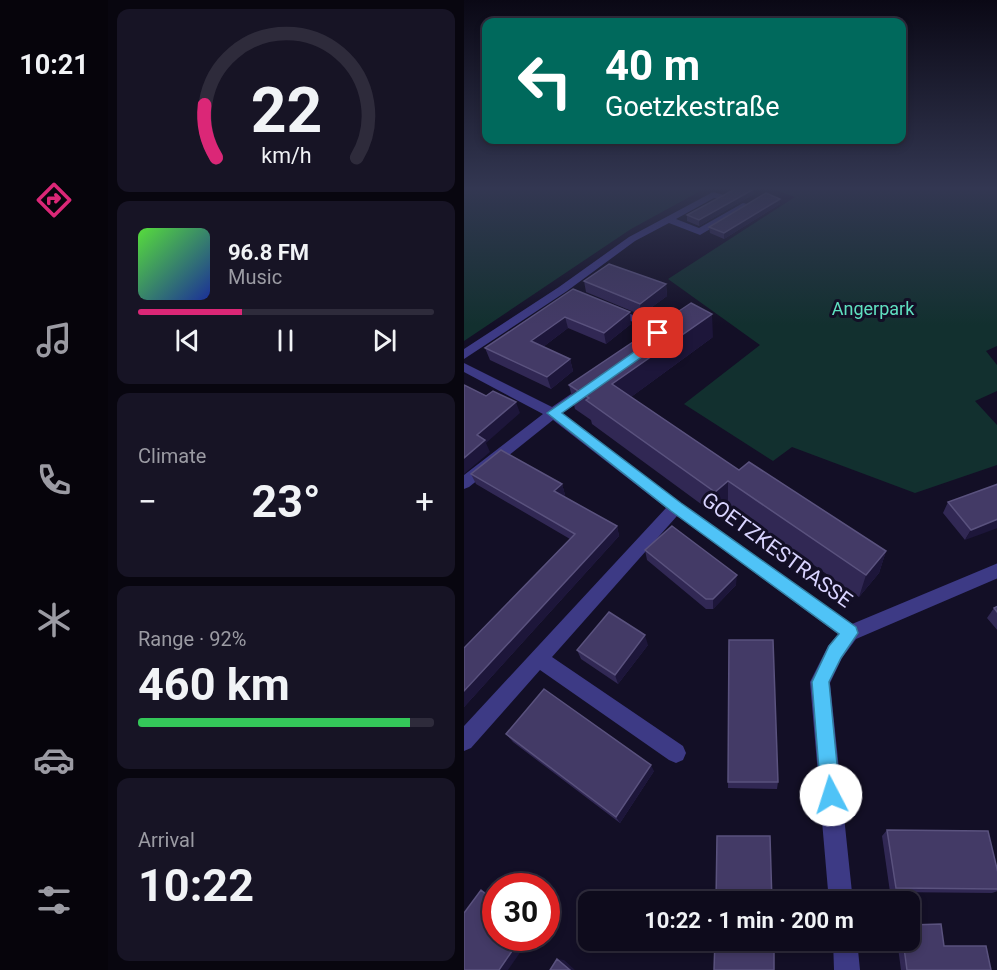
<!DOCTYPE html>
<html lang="en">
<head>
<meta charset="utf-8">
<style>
  body { margin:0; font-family:Roboto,sans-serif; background:#171425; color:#f1f3f6; height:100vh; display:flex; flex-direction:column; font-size:22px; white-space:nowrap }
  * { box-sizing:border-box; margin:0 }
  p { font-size:20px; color:#9b9ba3 }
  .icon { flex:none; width:33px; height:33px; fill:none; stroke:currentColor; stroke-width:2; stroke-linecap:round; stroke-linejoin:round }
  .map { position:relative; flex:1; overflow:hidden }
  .details { display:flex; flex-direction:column; gap:9px; padding:9px; background:#08060f; width:356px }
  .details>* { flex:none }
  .banner { position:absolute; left:18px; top:18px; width:424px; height:126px; border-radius:12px; box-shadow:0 3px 9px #0003,0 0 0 2px #2e2b3b; background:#00695c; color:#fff; overflow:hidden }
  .speed { position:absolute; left:18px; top:873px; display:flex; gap:12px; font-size:30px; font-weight:700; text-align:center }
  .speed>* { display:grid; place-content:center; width:78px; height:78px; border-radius:50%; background:#0e0b1c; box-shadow:0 3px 9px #0003,0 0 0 2px #2e2b3b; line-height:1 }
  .speed .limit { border:9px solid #d22; background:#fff; color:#111 }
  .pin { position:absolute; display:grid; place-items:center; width:51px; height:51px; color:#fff; margin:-26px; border-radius:12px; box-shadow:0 3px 9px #0006 }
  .me { position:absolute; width:66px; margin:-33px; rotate:355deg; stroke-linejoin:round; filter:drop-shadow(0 0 4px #0008) }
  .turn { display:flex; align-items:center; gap:21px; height:126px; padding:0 24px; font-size:27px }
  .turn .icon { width:78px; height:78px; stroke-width:2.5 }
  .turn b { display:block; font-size:42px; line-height:51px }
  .big { font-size:45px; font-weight:700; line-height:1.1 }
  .details .widget { flex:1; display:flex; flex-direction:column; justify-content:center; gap:9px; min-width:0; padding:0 21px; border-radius:12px; background:#171425 }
  .details .dial { align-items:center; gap:0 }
  .dial svg { height:156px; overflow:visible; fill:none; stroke:#2e2b3b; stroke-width:7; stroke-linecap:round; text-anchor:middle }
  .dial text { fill:#f1f3f6; stroke:none }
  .song { display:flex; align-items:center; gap:18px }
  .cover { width:72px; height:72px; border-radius:9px; background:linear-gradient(135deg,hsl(110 70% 55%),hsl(230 70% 35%)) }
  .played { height:6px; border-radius:3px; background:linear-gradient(90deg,#db2777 35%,#2e2b3b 35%) }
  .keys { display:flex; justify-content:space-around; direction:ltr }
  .heat { display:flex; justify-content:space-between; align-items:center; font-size:33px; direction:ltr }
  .charge { height:9px; border-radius:4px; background:linear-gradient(90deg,#34c759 92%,#2e2b3b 0) }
  .trip { position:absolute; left:114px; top:891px; width:342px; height:60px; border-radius:12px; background:#0e0b1c; box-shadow:0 3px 9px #0003,0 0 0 2px #2e2b3b; font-weight:700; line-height:60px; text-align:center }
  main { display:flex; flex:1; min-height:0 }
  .dock { display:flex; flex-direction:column; width:108px; justify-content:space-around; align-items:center; background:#06040b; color:#9b9ba3 }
  .dock .icon { width:42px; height:42px }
  .dock .current { color:#db2777 }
  .dock b { font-size:27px; color:#f1f3f6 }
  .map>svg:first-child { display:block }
  .green { fill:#12302f }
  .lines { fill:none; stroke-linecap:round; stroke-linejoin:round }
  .minor { fill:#3d3a85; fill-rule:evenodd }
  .wall { fill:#312854 }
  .shaded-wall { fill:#1d163a }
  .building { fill:#433a66; stroke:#5a527e; stroke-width:1.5 }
  .route { fill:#4fc3f7; stroke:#337fa1; stroke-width:1.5 }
  .labels { text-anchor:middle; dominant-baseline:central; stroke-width:6; stroke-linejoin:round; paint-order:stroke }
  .far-park-label { font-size:18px; fill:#5fe0c0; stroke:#130f26 }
  .street-label { font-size:21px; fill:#d9d4ff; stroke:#130f26 }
</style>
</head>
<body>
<main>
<nav class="dock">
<b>10:21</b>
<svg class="icon current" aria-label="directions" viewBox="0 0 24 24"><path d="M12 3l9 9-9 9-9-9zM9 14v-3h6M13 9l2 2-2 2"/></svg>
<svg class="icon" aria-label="music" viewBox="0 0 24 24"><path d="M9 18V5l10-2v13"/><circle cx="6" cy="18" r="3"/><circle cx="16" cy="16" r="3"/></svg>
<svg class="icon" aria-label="phone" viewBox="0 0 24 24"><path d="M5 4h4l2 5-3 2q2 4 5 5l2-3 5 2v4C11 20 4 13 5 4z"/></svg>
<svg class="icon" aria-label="climate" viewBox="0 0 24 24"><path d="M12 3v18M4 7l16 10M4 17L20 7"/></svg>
<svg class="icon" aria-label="car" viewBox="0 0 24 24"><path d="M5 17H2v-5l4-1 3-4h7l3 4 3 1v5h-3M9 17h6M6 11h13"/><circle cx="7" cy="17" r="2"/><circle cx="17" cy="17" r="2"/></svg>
<svg class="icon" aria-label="filters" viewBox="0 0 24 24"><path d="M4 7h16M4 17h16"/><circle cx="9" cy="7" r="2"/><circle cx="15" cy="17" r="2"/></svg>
</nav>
<section class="details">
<div class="widget dial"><svg viewBox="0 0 100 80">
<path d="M14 69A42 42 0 1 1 86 69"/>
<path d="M14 69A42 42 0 0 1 8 42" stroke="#db2777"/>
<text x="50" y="56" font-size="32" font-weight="700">22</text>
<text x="50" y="72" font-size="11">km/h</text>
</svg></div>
<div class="widget">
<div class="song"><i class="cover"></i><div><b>96.8 FM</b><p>Music</p></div></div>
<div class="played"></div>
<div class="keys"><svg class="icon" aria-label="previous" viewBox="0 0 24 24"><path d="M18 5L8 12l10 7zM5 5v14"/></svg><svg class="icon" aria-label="pause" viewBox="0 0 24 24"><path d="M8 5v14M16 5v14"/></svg><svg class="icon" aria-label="next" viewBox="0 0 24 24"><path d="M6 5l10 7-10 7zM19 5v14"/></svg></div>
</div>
<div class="widget"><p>Climate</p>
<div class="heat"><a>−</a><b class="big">23°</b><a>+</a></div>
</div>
<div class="widget"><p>Range · 92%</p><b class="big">460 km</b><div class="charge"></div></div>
<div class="widget"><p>Arrival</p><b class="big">10:22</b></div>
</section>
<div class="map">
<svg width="534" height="970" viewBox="0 0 534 970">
  <rect width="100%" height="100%" fill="#130f26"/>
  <path class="green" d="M0 189H240L167 229 0 341Z
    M309 189H533V346L522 351 533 365V391L511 401 533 425V465L451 493 328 447 309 461 220 404 296 345 204 279 331 197Z"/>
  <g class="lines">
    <path class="minor" d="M249 192 263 196 259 199 250 198 212 219 235 228 279 203 287 205 236 235 205 223 171 241 103 291 0 359V349L95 287 165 237Z
      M149 307 194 325 200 333C198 342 194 350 183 348L181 345 186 339 188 333 186 329 145 312 143 310Z
      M0 363 88 407 120 385H130L131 388 130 391 98 413 217 503 388 624 534 563V578L392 639 378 658 366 683 389 902H365L346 682 364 646 374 634 213 516 88 657 219 746 222 753 219 760 212 763 205 760 76 670 7 748 0 751V726L202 508 89 420 5 487 0 489V475L79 414 0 372Z
      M369 940H393L396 970H370Z"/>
  </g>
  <path class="wall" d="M290 194 235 226 223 221V215Z
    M316 199V204L260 239 246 233 245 227Z
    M120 281 202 284 203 296 177 315 122 292Z
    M109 289 167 324 142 344 104 328 79 347 106 359 109 371 87 389 26 360 21 348Z
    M249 337 167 397 275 470 422 551 415 573 395 597 264 504 252 515 128 424 127 420 111 409 105 385Z
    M7 474 98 484 101 495 99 496 153 526 155 536 0 707V648L106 539 12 484Z
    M534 484 501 540 479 513 484 502Z
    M181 550 272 585 249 609H242L183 560Z
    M534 606V631L523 618 530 608Z
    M265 640 314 782 313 789 264 788Z
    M184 645 154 684 117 659 113 650Z
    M42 734 190 771 156 823 49 742Z
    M423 830 534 873V891L528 893 426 892 418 836Z
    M433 940H446L480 946 527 970H437Z"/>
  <path class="shaded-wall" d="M290 189V194L235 226V220Z
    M316 199V204L260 239V233Z
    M202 284 203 296 177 315 176 304Z
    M166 312 167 324 142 344 140 333Z
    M248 314 249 337 152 408 148 384Z
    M101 317 104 328 71 353 67 341Z
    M106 359 109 371 87 389 83 377Z
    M52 402 56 413 22 443 26 452 0 474V458L13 435Z
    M264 481V504L252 515 251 492Z
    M98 484 101 495 94 501 90 491Z
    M534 519V528L501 540 507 530Z
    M153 526 155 536 0 707V691Z
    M422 551 415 573 395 597 402 575Z
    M273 575 272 585 249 609V599Z
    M181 635 184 645 154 684 151 675Z
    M187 765 190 771 156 823 152 817Z
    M17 890 26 893 32 898V903Z
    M57 938H66L44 970H35Z
    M93 959 100 960 111 970H106Z"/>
  <path class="building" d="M271 189H290L235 220 223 215Z
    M302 193 316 199 260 233 245 227Z
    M145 264 202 284 176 304 120 281Z
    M109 289 166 312 140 333 101 317 67 341 106 359 83 377 21 348Z
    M227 303 248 314 148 384 275 470 285 462 422 551 402 575 264 481 251 492 122 400 125 398 105 385Z
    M0 385 22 396 29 391 52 402 13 435 21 440 0 458Z
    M37 450 98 484 90 491 153 526 0 691V648L111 534 7 474Z
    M534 484V519L507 530 484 502Z
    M208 526 273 575 249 599H242L181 550Z
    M534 606V613L530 608Z
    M145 612 181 635 151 675 113 650Z
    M265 640H309L314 782H264Z
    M80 689 187 765 152 817 42 734Z
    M423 830 524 831 534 873V889L432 888Z
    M253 836H306L308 902H252Z
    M17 890 32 903V938H57L35 970H0V913Z
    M477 924 480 946H522L527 970H443L439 940H446V925Z
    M251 940H310V970H250Z
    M93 959 106 970H86Z"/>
  <linearGradient id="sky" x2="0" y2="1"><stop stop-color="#0a0815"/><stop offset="0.58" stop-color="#333752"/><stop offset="1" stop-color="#333752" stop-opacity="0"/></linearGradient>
  <rect width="534" height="325" fill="url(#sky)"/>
  <path class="route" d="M194 330 199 333 196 344 98 413 217 503 392 627 394 633 377 658 365 682 376 795 374 802 367 805 360 802 357 795 348 682 365 646 375 634 207 511 83 413 187 340 190 331Z"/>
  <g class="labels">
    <g class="far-park-label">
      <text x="409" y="308">Angerpark</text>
    </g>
    <g class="street-label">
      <text transform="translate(313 550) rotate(36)">GOETZKESTRASSE</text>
    </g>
  </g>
</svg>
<div class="speed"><div class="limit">30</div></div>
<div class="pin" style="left:194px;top:333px;background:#d93025"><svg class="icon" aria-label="arrive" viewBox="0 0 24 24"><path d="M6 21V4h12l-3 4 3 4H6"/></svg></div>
<svg class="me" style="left:367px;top:795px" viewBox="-20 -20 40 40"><circle r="19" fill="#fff"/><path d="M0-13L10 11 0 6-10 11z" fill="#4fc3f7"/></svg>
<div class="trip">10:22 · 1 min · 200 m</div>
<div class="banner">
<div class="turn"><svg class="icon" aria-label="left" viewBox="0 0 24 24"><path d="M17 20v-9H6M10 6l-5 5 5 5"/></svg><div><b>40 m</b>Goetzkestraße</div></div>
</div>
</div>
</main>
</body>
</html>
